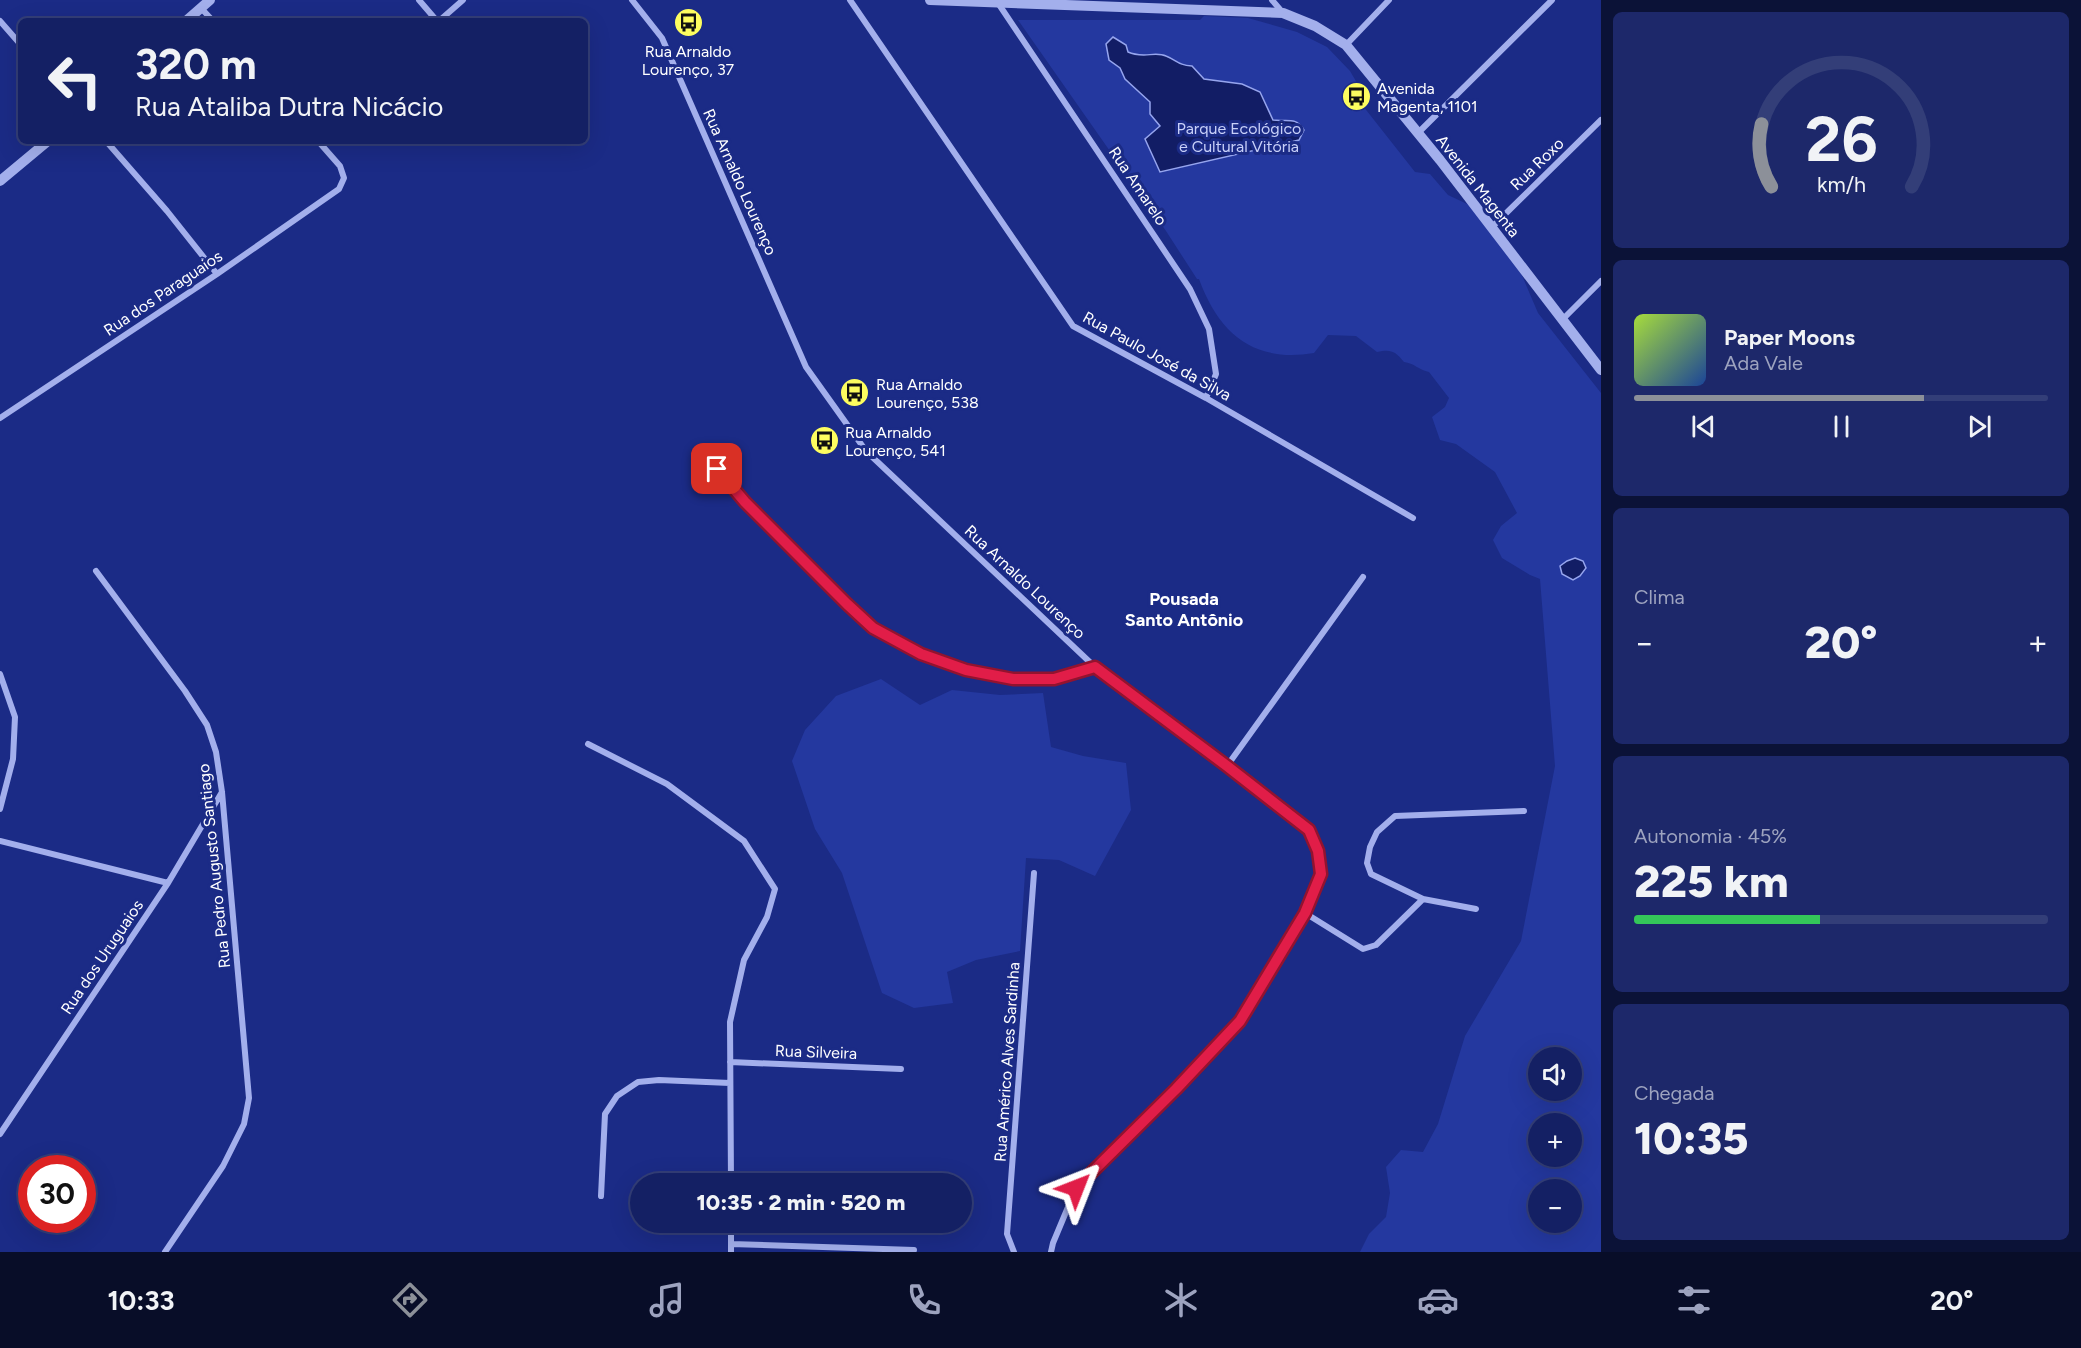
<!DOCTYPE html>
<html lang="pt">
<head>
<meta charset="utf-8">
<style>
  body { margin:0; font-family:Figtree,sans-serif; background:#1d286a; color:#f1f3f6; height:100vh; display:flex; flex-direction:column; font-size:22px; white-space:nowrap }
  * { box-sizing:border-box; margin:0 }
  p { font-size:20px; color:#9da3bf }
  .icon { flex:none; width:33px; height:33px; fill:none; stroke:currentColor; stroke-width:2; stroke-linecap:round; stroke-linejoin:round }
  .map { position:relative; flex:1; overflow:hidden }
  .side { display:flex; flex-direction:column; gap:12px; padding:12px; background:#0b1237; width:480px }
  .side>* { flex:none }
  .hud { position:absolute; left:18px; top:18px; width:570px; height:126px; border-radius:9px; box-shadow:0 6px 24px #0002,0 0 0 2px #333e78; background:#142064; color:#f1f3f6; overflow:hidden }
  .tools { position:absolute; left:1528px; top:1047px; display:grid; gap:12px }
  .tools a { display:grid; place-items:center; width:54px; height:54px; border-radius:50%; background:#142064; box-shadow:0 6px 24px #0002,0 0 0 2px #333e78; font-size:30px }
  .speed { position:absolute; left:18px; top:1155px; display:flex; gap:12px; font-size:30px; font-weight:700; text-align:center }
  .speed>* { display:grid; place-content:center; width:78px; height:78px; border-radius:50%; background:#142064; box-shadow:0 6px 24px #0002,0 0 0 2px #333e78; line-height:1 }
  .speed .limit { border:9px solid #d22; background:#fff; color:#111 }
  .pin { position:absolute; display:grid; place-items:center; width:51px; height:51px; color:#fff; margin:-26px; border-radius:12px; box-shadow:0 3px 9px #0006 }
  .me { position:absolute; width:66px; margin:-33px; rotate:45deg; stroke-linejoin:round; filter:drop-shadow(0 0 4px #0008) }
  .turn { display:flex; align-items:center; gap:21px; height:126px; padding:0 18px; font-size:27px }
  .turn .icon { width:78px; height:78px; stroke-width:2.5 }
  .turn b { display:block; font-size:42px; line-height:51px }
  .big { font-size:45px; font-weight:800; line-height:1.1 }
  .side .tile { flex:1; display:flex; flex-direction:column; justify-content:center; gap:9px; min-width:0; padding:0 21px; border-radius:9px; background:#1d286a }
  .side .dial { align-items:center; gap:0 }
  .dial svg { height:156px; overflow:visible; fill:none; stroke:#333e78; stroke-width:7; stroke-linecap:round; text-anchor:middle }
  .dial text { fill:#f1f3f6; stroke:none }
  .song { display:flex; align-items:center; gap:18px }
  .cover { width:72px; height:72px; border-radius:9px; background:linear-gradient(135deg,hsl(80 70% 55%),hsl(220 70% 35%)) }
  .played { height:6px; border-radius:3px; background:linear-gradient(90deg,#8c9099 70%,#333e78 70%) }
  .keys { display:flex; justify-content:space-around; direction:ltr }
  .heat { display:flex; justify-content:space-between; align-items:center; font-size:33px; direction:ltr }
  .charge { height:9px; border-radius:4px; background:linear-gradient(90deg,#34c759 45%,#333e78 0) }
  .trip { position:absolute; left:630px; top:1173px; width:342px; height:60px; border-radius:30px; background:#142064; box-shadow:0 6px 24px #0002,0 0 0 2px #333e78; font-weight:800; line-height:60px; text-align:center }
  .tab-bar { display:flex; height:96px; justify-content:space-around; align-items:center; background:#080d28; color:#9da3bf }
  .tab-bar .icon { width:42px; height:42px }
  .tab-bar .selected { color:#8c9099 }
  .tab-bar b { font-size:27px; color:#f1f3f6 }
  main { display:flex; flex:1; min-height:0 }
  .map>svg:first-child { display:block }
  .green { fill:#24389f; fill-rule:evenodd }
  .water { fill:#121d65; stroke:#96a5ee; stroke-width:1.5 }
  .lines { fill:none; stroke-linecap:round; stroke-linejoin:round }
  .minor { stroke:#a3afec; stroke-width:6 }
  .tertiary { stroke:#a3afec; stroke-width:10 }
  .route-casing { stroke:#92132f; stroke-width:15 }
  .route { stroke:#e11d48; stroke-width:10 }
  .labels { text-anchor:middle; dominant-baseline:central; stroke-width:6; stroke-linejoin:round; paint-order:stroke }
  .poi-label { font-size:16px; fill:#fff; stroke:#1b2b86; text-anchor:start }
  .park-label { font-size:16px; fill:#c8d0f9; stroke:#1b2b86 }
  .street-label { font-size:16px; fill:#fff; stroke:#1b2b86 }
  .neighbourhood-label { font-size:18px; font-weight:bold; fill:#fff; stroke:#1b2b86 }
</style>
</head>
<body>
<main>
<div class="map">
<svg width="1601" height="1252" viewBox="0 0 1601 1252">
  <rect width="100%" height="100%" fill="#1b2b86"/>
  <path class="green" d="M1204 16 1248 18 1297 32 1327 47 1350 71 1367 100 1363 106 1415 172 1430 174 1448 195 1482 211 1515 259 1538 313 1601 393V1252H1360L1369 1234 1386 1217 1390 1193 1386 1167 1401 1150 1423 1152 1438 1124 1465 1036 1521 941 1555 766 1540 579 1530 575 1502 558 1493 540 1501 526 1517 513 1495 472 1456 444 1440 440 1432 417 1445 407 1449 398 1429 372C1419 370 1414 363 1404 362 1395 351 1391 349 1377 352L1356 336 1328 335 1314 353C1254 363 1219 334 1199 279H1197L1166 231 1018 20H1200ZM1539 1058H1572V1090H1539ZM1539 1124H1572V1156H1539ZM1539 1190H1572V1222H1539Z
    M881 679 920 705 952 690 1000 695 1043 693 1051 747 1083 756 1126 763 1131 810 1095 876 1059 860 1026 858 1020 951 976 960 947 972 953 1003 914 1008 882 993 842 873 815 829 792 761 805 730 836 696Z"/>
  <path class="water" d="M1113 37 1126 45 1128 52C1143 59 1155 51 1166 56 1178 61 1178 65 1192 66L1204 79 1242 84 1260 92 1273 120C1286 122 1296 116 1304 130L1299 140 1160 172 1145 139 1160 126 1150 114V102L1125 79 1120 68 1109 60 1106 44Z
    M1575 558 1583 561 1586 568 1580 576 1573 580 1562 574 1560 566 1567 561Z"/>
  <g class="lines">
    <path class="minor" d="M419 0 437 21
      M632 0 662 38 806 367 866 451 1095 667 1227 766 1309 830 1318 851 1321 874 1305 913 1240 1021 1176 1089 1076 1188 1053 1243 1051 1252
      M850 0 1073 326 1206 398 1413 518
      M1272 0 1283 13
      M998 3 1190 289 1209 329 1216 374 1206 398
      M201 8 213 21
      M0 21 21 45
      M439 21 463 0
      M1346 45 1389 0
      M1418 133 1552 0
      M106 141 167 211 217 274
      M1492 227 1601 120
      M1562 320 1601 281
      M0 418 217 274 339 189 344 178 340 166 318 141
      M703 453 745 502 833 592 873 628 921 654 966 670 1013 679H1054L1095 667
      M96 571 185 691 207 725 216 752 222 792 249 1098 244 1124 223 1166 165 1252
      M0 674 15 717 13 759 0 809
      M588 744 667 784 744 841 775 889 767 917 744 960 730 1022 731 1184
      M1227 766 1363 577
      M0 841 168 883
      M1476 909 1423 899 1371 874 1367 863 1370 847 1377 832 1395 816 1524 811
      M1305 913 1363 949 1376 945 1423 899
      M730 1062 901 1069
      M0 1134 168 883 222 792
      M601 1196 605 1114 617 1096 638 1082 659 1080 730 1083
      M731 1222V1252
      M731 1244 914 1250
      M1014 1252 1007 1234 1034 873"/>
    <path class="tertiary" d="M930 0 1283 13 1315 26 1346 45 1440 160 1601 370
      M186 21 210 0
      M0 181 48 141"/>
  </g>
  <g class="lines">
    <defs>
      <path id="route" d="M717 469 745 502 847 604 873 628 921 654 966 670 1013 679H1054L1095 667 1227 766 1309 830 1318 851 1321 874 1305 913 1240 1021 1176 1089 1076 1188"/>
    </defs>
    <use href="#route" class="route-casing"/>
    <use href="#route" class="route"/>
  </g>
  <defs>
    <symbol id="bus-disc" viewBox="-11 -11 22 22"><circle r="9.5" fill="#fdfd5f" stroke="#1b2b86"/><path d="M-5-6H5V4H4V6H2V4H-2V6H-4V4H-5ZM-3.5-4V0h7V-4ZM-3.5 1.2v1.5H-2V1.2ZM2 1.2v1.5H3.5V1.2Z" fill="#111"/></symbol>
  </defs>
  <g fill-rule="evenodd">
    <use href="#bus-disc" x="672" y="6" width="33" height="33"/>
    <use href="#bus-disc" x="1340" y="80" width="33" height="33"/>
    <use href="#bus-disc" x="838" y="376" width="33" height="33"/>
    <use href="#bus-disc" x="808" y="424" width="33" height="33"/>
  </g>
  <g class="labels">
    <g class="poi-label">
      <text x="688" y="51" text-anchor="middle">Rua Arnaldo<tspan x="688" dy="18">Lourenço, 37</tspan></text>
      <text x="1377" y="88">Avenida<tspan x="1377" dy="18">Magenta, 1101</tspan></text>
      <text x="876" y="384">Rua Arnaldo<tspan x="876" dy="18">Lourenço, 538</tspan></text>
      <text x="845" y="432">Rua Arnaldo<tspan x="845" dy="18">Lourenço, 541</tspan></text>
    </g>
    <g class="park-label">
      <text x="1239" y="128">Parque Ecológico<tspan x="1239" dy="18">e Cultural Vitória</tspan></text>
    </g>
    <g class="street-label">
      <text transform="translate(1537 164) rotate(-44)">Rua Roxo</text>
      <text transform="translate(740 182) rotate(66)">Rua Arnaldo Lourenço</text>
      <text transform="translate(1138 186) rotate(56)">Rua Amarelo</text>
      <text transform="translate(1478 186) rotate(52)">Avenida Magenta</text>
      <text transform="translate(163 293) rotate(-34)">Rua dos Paraguaios</text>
      <text transform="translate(1157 356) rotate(29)">Rua Paulo José da Silva</text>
      <text transform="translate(1025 582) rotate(43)">Rua Arnaldo Lourenço</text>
      <text transform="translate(214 866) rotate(-96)">Rua Pedro Augusto Santiago</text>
      <text transform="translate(102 957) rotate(-56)">Rua dos Uruguaios</text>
      <text transform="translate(816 1052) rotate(2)">Rua Silveira</text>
      <text transform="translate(1007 1062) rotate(-86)">Rua Américo Alves Sardinha</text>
    </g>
    <g class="neighbourhood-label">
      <text x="1184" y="599">Pousada<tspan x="1184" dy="21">Santo Antônio</tspan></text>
    </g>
  </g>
</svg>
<div class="tools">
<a><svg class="icon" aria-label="sound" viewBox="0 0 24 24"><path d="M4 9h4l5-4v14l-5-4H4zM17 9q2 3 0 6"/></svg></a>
<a>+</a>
<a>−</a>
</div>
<div class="speed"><div class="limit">30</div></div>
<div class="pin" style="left:717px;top:469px;background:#d93025"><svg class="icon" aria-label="arrive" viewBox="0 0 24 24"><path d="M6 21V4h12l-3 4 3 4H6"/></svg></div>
<svg class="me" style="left:1076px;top:1188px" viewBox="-20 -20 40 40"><path d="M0-17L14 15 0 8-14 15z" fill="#e11d48" stroke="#fff" stroke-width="4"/></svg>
<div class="trip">10:35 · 2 min · 520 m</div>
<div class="hud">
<div class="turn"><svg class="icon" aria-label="left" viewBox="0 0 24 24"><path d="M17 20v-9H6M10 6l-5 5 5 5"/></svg><div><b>320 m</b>Rua Ataliba Dutra Nicácio</div></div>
</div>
</div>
<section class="side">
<div class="tile dial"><svg viewBox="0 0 100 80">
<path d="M14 69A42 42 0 1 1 86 69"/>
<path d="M14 69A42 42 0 0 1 9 37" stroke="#8c9099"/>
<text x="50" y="56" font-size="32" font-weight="700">26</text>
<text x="50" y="72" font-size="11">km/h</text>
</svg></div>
<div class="tile">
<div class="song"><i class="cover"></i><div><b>Paper Moons</b><p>Ada Vale</p></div></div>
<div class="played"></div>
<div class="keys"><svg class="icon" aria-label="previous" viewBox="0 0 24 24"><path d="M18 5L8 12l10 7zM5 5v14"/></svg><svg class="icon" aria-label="pause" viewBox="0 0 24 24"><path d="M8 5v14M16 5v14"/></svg><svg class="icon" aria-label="next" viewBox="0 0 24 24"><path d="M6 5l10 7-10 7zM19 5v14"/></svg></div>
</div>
<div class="tile"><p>Clima</p>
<div class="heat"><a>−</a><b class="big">20°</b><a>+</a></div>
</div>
<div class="tile"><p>Autonomia · 45%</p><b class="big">225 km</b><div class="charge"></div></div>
<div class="tile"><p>Chegada</p><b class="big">10:35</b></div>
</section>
</main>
<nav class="tab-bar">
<b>10:33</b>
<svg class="icon selected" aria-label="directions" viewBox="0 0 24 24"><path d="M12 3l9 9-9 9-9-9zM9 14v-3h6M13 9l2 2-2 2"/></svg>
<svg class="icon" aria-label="music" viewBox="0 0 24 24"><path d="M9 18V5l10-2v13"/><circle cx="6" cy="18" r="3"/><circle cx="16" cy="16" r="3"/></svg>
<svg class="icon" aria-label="phone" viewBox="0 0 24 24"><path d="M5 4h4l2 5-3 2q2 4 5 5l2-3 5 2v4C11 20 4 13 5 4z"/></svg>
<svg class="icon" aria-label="climate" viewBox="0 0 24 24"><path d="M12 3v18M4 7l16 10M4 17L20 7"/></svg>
<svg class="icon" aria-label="car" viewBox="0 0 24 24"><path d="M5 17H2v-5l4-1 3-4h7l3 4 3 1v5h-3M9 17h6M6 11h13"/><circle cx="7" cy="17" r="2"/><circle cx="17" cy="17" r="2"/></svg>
<svg class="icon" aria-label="filters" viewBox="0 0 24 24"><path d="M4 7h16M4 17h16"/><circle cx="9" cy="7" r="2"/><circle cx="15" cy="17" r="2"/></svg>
<b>20°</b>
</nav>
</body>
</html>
